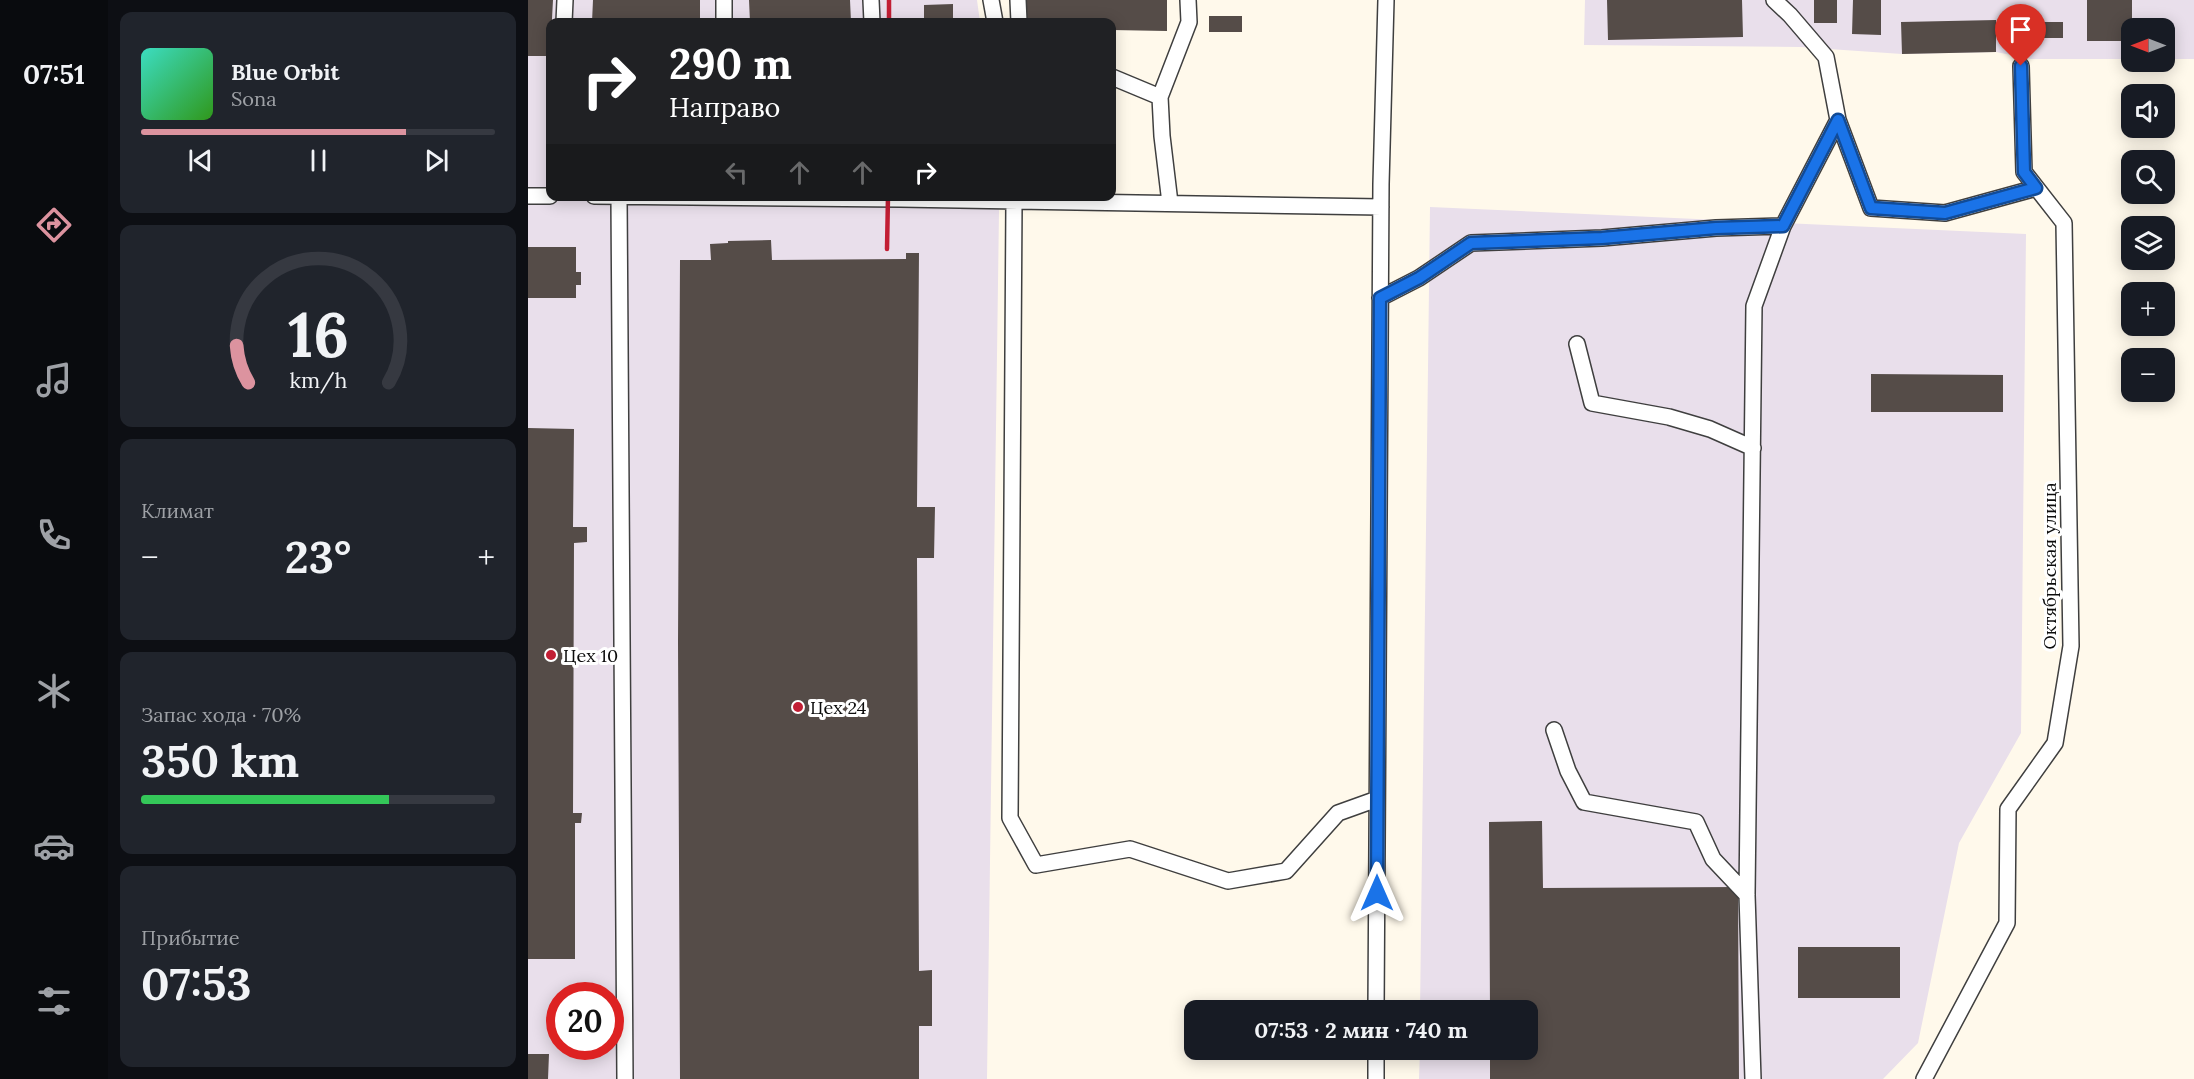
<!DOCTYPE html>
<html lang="ru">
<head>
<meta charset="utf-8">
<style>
  body { margin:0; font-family:Lora,serif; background:#20242c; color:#f1f3f6; height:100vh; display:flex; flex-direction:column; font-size:22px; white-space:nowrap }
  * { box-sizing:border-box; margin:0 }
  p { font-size:20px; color:#9ea1a6 }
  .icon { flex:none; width:33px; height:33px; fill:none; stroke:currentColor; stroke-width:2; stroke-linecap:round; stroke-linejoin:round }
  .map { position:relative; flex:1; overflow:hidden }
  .drawer { display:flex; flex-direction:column; gap:12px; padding:12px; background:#0d0f14; width:420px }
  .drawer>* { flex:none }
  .top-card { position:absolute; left:18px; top:18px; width:570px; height:183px; border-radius:12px; box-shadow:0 3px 15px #0003; background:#202124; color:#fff; overflow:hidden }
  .needle { width:39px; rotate:270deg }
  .fabs { position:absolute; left:1593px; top:18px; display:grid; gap:12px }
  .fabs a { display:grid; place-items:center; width:54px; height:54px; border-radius:12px; background:#171b24; box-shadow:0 3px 15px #0003; font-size:30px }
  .speed { position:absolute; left:18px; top:982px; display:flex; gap:12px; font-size:30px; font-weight:700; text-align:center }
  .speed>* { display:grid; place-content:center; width:78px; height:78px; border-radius:50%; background:#171b24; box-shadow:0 3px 15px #0003; line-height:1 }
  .speed .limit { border:9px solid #d22; background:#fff; color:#111 }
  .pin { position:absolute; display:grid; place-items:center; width:51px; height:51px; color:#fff; margin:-62px -26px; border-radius:50% 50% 50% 0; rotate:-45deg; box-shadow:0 0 6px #0007 }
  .pin .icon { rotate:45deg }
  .me { position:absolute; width:66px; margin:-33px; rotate:0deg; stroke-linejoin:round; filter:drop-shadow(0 0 4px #0008) }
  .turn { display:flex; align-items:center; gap:21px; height:126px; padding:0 24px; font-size:27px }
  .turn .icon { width:78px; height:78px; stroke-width:2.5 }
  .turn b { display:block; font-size:42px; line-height:51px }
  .lanes { display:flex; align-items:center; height:57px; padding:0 24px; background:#0003; justify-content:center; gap:30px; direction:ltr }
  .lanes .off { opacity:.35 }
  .big { font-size:45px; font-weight:700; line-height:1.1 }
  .drawer .card { flex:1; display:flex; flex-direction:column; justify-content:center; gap:9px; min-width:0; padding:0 21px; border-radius:12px; background:#20242c }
  .drawer .dial { align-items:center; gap:0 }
  .dial svg { height:156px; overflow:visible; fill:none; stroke:#363941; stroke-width:7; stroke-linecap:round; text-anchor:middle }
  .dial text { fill:#f1f3f6; stroke:none }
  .song { display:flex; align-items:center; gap:18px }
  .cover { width:72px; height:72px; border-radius:9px; background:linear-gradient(135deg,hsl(170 70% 55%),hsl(110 70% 35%)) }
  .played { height:6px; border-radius:3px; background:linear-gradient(90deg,#dc939f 75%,#363941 75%) }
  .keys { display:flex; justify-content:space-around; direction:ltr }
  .heat { display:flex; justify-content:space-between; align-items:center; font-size:33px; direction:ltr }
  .charge { height:9px; border-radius:4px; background:linear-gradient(90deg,#34c759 70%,#363941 0) }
  .trip { position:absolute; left:656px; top:1000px; width:354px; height:60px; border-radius:12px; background:#171b24; box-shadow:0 3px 15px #0003; font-weight:700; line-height:60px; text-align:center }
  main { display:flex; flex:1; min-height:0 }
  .menu { display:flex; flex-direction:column; width:108px; justify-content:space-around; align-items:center; background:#090b0e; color:#9ea1a6 }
  .menu .icon { width:42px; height:42px }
  .menu .on { color:#dc939f }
  .menu b { font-size:27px; color:#f1f3f6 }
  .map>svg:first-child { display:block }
  .industrial { fill:#e9dfeb; fill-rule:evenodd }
  .building { fill:#554c48 }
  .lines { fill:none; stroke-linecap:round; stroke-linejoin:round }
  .minor-casing { stroke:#3f3f3f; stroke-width:18 }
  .minor { stroke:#fff; stroke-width:15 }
  .rail { stroke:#c21e34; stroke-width:4.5 }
  .route-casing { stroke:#114b97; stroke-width:15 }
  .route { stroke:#1a73e8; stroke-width:10 }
  .poi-dot { fill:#c21e34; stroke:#fff; stroke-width:2 }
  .labels { text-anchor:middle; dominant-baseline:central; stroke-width:6; stroke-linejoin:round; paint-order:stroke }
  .street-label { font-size:18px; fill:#0c0c0c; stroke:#fff }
  .poi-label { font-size:18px; fill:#0c0c0c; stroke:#fff; text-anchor:start }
</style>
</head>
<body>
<main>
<nav class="menu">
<b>07:51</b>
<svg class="icon on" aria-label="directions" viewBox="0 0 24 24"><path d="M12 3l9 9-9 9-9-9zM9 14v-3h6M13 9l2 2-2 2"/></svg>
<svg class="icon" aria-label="music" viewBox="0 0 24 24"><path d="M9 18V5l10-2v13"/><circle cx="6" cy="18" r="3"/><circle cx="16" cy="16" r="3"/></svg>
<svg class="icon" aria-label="phone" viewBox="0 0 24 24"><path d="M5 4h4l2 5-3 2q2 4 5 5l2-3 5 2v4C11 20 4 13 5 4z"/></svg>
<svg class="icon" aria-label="climate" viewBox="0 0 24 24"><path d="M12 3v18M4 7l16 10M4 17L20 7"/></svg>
<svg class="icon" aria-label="car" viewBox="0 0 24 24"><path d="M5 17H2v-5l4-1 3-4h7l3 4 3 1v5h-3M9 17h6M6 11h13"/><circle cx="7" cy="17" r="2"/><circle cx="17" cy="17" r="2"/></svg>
<svg class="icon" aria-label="filters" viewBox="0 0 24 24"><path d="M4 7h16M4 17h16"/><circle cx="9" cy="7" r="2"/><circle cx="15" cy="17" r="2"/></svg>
</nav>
<section class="drawer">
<div class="card">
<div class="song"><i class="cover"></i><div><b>Blue Orbit</b><p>Sona</p></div></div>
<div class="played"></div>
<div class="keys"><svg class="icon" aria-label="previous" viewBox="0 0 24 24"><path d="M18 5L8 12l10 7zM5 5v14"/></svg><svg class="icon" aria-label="pause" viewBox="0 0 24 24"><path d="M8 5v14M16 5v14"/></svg><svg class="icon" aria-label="next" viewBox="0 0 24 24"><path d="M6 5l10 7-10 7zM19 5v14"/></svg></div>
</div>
<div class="card dial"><svg viewBox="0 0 100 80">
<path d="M14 69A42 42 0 1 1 86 69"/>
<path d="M14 69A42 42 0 0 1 8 50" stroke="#dc939f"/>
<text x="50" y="56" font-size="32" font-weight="700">16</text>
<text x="50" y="72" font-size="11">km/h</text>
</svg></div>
<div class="card"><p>Климат</p>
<div class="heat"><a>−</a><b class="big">23°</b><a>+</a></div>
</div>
<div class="card"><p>Запас хода · 70%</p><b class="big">350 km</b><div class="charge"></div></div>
<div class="card"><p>Прибытие</p><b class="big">07:53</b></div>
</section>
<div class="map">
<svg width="1666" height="1079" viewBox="0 0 1666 1079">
  <rect width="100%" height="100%" fill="#fff9eb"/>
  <path class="industrial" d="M0 0H449L452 22H22V196L469 197 471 211 459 1079H0ZM32 996H82V1047H32Z
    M1057 0H1666V59H1637L1636 28H1604L1603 59H1503L1468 52 1374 54 1272 47 1056 45Z
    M902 207 1498 234 1493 733 1431 843 1390 1043 1355 1079H891L892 1050H999V1011H892Z"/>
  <path class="building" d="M0 0H25L22 56H0Z
    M65 0H172V22H64Z
    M221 0H322L323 22H222Z
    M498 0H639V31L584 30V22H498Z
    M1079 0H1214L1215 37 1080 40Z
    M1286 0H1309V23H1286Z
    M1325 0H1353V35L1324 34Z
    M1559 0H1604V41H1559Z
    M425 4V19H396V5Z
    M681 16H714V32H681Z
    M1468 20V52L1374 54 1373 22Z
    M1499 22H1535V38H1499Z
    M1478 27 1486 28V41H1477Z
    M243 240 244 260 378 259V253H391L389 507H407L406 558H389L391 971 404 970V1026H391V1079H152L150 642 152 260H183L182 244 200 243V241Z
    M0 247H48V272H53V285H48V298H0Z
    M1343 374 1475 375V412H1343Z
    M0 428 46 429 45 527H59V542L46 543 45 813H54L53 823H47V959H0Z
    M1014 821 1015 888 1210 887 1211 1079H962V1050H999V1011H962L961 822Z
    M1270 947H1372V998H1270Z
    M0 1054H21L20 1079H0Z"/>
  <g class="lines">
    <defs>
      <path id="minor" d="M196 0V22
        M343 0 344 22
        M463 0 467 22
        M490 0 491 22
        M1246 0 1262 15 1298 57 1310 120
        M36 22 37 0
        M584 77 632 97 634 136 642 203
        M632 97 661 22 660 0
        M0 196H22
        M66 196 372 199 853 207
        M91 197 97 1079
        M486 201 482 818 508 865 602 849 700 881 758 871 810 813 849 799
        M852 298 891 278 943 243 1074 238 1188 228 1255 226
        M1049 344 1064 403 1141 417 1182 429 1225 448
        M1026 730 1040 771 1056 802 1168 822 1185 859 1219 895
        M848 1011 853 184 858 0
        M848 1079V1050
        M1225 1079 1219 895 1226 306 1255 226 1310 120 1343 208 1417 213 1508 188
        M1396 1079 1479 923 1480 809 1527 743 1543 646 1536 223 1496 172 1493 66"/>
    </defs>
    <use href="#minor" class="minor-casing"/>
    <use href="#minor" class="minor"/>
    <path class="rail" d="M361 0V22
      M359 249 360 196"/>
  </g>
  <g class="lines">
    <defs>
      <path id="route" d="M849 893 852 298 891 278 943 243 1074 238 1188 228 1255 226 1310 120 1343 208 1417 213 1508 188 1496 172 1493 66"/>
    </defs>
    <use href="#route" class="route-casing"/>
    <use href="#route" class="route"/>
  </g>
  <g class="poi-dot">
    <circle cx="23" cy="655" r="6"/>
    <circle cx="270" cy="707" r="6"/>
  </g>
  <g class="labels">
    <g class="street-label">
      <text transform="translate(1521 566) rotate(-90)">Октябрьская улица</text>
    </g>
    <g class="poi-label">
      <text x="35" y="655">Цех 10</text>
      <text x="282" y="707">Цех 24</text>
    </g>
  </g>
</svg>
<div class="fabs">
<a><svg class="needle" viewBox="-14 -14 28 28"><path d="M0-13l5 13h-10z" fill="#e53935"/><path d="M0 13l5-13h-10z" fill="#9ea1a6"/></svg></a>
<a><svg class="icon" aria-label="sound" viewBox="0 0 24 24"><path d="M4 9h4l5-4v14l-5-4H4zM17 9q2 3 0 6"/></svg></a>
<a><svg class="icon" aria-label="search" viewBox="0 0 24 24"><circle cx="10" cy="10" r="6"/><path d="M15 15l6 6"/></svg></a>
<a><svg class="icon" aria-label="layers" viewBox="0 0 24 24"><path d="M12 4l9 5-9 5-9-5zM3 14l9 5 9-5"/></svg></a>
<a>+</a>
<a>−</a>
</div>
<div class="speed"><div class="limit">20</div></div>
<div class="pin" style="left:1493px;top:66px;background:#d93025"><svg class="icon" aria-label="arrive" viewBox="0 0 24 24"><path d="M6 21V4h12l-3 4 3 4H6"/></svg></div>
<svg class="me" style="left:849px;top:893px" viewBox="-20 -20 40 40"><path d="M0-17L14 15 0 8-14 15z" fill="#1a73e8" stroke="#fff" stroke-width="4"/></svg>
<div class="trip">07:53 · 2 мин · 740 m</div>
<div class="top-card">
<div class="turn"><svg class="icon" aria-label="right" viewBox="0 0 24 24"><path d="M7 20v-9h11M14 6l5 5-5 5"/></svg><div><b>290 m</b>Направо</div></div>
<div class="lanes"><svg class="icon off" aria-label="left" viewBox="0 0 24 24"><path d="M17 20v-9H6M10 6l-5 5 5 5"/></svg><svg class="icon off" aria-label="ahead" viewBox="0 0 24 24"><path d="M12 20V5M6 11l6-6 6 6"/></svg><svg class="icon off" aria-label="ahead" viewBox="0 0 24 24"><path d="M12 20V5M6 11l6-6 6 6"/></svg><svg class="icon" aria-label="right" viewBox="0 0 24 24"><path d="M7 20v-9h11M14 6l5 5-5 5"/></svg></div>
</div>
</div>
</main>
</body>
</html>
